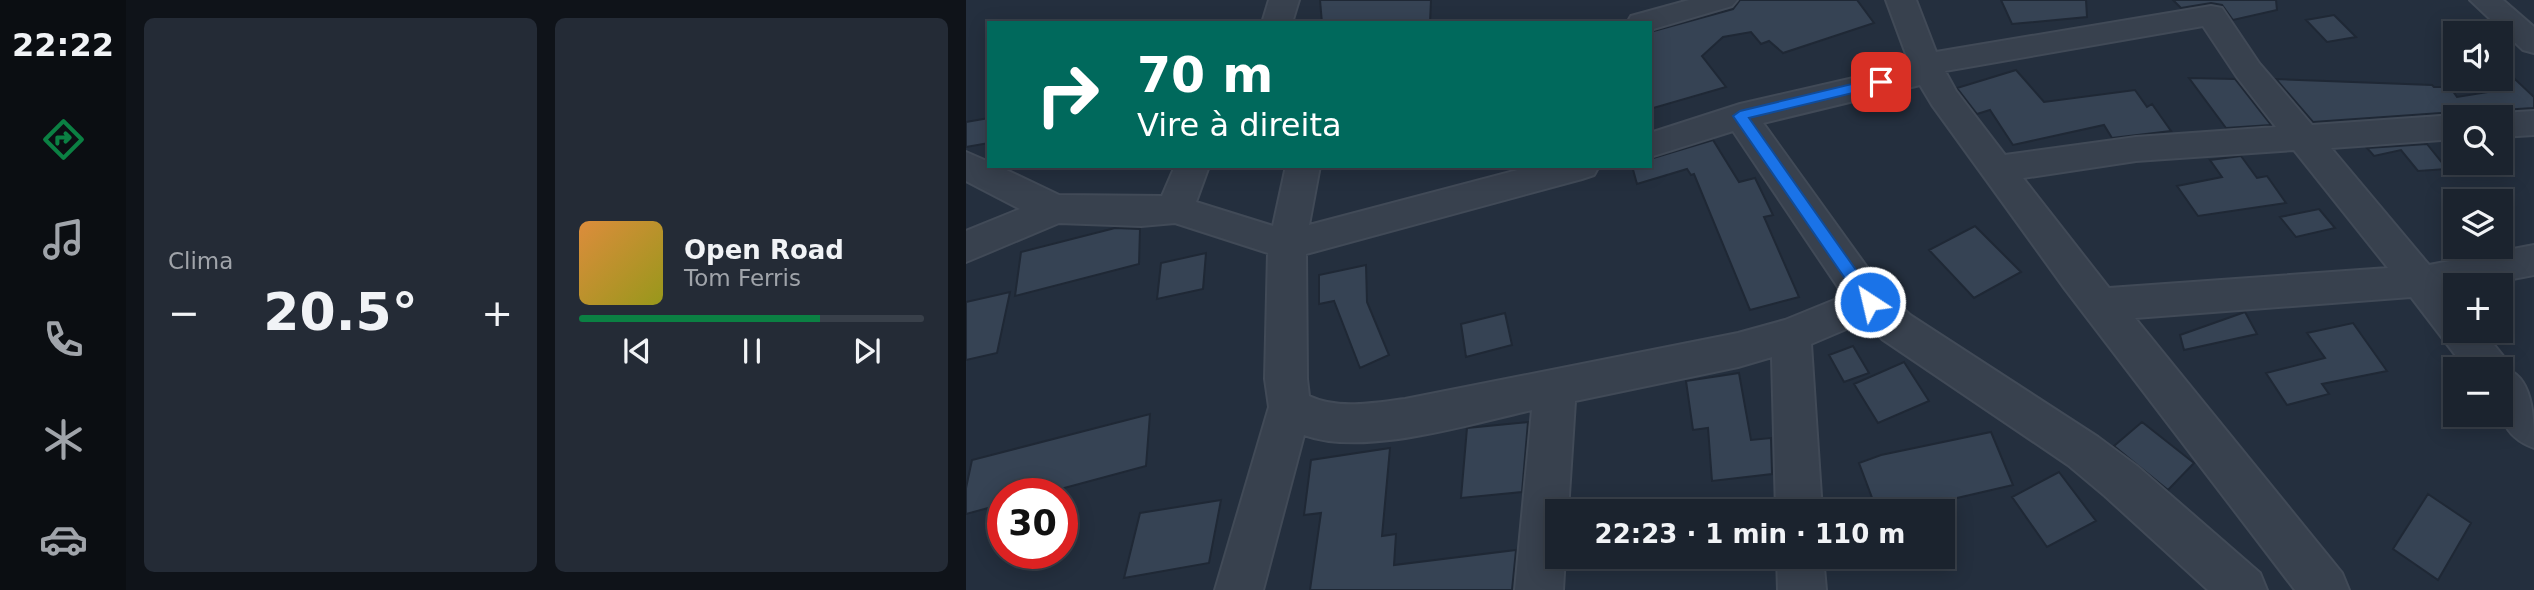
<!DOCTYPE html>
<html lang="pt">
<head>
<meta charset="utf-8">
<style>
  body { margin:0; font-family:"DejaVu Sans",sans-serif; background:#242b36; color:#f1f3f6; height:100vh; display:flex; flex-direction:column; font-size:26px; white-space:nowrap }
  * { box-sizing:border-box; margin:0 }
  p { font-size:23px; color:#a0a4aa }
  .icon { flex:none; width:38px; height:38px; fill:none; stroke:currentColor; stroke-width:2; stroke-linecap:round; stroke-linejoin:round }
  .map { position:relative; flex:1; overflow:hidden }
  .details { display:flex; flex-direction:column; gap:18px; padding:18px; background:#0f1319; width:840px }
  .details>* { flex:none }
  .hud { position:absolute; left:21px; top:21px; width:665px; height:147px; border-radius:0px; box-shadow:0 4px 18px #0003,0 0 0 2px #39404a; background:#00695c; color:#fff; overflow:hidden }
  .tools { position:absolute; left:1477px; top:21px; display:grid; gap:14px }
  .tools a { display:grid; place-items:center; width:70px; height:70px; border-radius:0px; background:#1b232e; box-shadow:0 4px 18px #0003,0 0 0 2px #39404a; font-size:35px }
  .speed { position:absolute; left:21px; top:478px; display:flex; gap:14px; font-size:35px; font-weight:700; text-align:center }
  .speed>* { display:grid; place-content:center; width:91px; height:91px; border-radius:50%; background:#1b232e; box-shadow:0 4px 18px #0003,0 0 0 2px #39404a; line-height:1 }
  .speed .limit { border:10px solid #d22; background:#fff; color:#111 }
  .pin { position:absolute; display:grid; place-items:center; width:60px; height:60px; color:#fff; margin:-30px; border-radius:14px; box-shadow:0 4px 10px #0006 }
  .me { position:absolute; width:77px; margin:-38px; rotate:325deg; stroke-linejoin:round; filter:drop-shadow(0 0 5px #0008) }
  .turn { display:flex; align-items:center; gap:24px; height:147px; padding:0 35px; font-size:32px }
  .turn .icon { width:91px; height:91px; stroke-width:2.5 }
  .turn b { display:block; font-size:49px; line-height:60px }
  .big { font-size:52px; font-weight:700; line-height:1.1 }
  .details .card { flex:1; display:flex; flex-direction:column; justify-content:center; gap:10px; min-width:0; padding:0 24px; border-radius:10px; background:#242b36 }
  .song { display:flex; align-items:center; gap:21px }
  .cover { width:84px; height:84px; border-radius:10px; background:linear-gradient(135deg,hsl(30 70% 55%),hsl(60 70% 35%)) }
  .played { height:7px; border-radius:4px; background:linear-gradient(90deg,#0b8043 70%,#39404a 70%) }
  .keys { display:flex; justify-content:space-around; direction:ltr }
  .heat { display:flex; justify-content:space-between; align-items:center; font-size:38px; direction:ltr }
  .details .tiles { flex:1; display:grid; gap:18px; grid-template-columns:repeat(2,1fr) }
  .trip { position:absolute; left:579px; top:499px; width:410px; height:70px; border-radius:0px; background:#1b232e; box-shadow:0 4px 18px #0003,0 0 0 2px #39404a; font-weight:700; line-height:70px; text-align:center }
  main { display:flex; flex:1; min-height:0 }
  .tabs { display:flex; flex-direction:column; width:126px; justify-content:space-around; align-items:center; background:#0b0e12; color:#a0a4aa }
  .tabs .icon { width:49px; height:49px }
  .tabs .current { color:#0b8043 }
  .tabs b { font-size:32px; color:#f1f3f6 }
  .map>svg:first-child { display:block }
  .building { fill:#364354; stroke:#1f2835; stroke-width:2 }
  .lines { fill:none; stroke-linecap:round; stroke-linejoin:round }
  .minor-casing { stroke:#414a57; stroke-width:4 }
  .minor { fill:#38414e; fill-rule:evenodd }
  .route { fill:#1a73e8; stroke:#114b97; stroke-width:2 }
</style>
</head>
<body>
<main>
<nav class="tabs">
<b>22:22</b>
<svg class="icon current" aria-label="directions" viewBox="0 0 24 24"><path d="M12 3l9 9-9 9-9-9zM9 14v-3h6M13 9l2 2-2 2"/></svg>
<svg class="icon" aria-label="music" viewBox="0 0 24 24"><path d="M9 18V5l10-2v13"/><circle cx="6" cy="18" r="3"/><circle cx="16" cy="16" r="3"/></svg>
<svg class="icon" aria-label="phone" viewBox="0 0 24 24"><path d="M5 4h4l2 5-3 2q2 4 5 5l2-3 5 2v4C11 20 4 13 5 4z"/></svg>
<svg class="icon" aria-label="climate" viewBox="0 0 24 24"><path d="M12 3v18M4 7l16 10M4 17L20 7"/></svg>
<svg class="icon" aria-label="car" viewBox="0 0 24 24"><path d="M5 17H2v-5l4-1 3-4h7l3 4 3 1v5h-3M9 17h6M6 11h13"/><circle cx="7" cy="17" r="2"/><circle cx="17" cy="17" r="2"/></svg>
</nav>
<section class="details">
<div class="tiles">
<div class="card"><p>Clima</p>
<div class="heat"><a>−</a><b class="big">20.5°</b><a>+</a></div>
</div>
<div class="card">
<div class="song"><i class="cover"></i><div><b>Open Road</b><p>Tom Ferris</p></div></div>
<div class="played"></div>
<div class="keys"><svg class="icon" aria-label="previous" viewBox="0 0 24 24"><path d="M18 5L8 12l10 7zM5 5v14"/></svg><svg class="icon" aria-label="pause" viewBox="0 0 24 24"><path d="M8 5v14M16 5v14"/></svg><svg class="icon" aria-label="next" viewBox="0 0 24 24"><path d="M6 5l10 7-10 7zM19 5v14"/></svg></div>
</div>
</div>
</section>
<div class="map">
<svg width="1568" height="590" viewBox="0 0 1568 590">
  <rect width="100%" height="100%" fill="#242f3e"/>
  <path class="building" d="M354 0H465L464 23H356Z
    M774 0H891L908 23 817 53 803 41 795 44 785 32 757 37 736 56 760 87 684 109V32L767 9Z
    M1035 0H1120L1121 17 1046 24Z
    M1207 0H1310L1311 10 1267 20 1256 5 1245 3 1215 8Z
    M1368 15 1390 37 1361 42 1340 20Z
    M1535 66 1568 97V108L1535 110 1520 117H1499L1489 112 1347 122 1310 79 1466 85 1468 87H1484L1491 97 1535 90Z
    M1050 70 1078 102 1169 90 1181 107 1186 104 1205 131 1146 138 1138 125 1047 145 1024 110 1011 114 991 88Z
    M1223 78 1269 79 1305 125 1260 128Z
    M23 118V143L0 147V122Z
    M747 140 773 182 789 178 807 215 798 217 833 297 784 310 728 174 725 175 721 169 671 184 666 166H684V159Z
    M1461 144 1481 169 1452 171 1435 150 1408 156 1401 148Z
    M1275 156 1291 178 1301 176 1320 203 1232 216 1211 186 1256 177 1244 160Z
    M1353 209 1369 228 1330 237 1314 217Z
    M1009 226 1055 272 1008 298 963 250Z
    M149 228 174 229 173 264 49 296 55 252Z
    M240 253 237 289 191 299 195 263Z
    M400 265 401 302 423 355 394 368 368 301 353 304V275Z
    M44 292 31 353 0 360V302Z
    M1279 312 1291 334 1218 350 1214 335Z
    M539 313 546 345 500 357 495 324Z
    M1387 323 1421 371 1356 384 1363 394 1321 405 1300 373 1359 358 1341 333Z
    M887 346 903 373 878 382 863 355Z
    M938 362 963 401 912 423 888 384Z
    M773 373 785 440 805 438 806 474 746 481 742 428 727 430 720 381Z
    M184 414 180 466 76 494H37V504L0 514V488L6 460Z
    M562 422 556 492 495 498 501 428Z
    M1176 422 1228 463 1202 490 1148 446Z
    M1025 432 1047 485 978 501 980 507 966 511H911L893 463 915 455Z
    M424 448 416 536 430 534 428 565 550 550 546 590H344L355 513 338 515 345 460Z
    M1093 472 1130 521 1081 547 1046 497Z
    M1462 494 1505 523 1472 580 1427 549Z
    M255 500 243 563 158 578 174 513Z"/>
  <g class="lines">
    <defs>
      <path id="minor" d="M303 0H333L326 23H296Z
        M723 0H771L766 6 684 30V23H661L665 16Z
        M920 0H950L970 52 1245 6 1256 8 1293 63 1346 125 1489 115 1496 117H1489V139L1365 148 1463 265 1568 245V275L1515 285H1489V290L1485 291 1489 296V331H1517L1537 356 1543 370C1568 381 1568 422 1568 448 1528 433 1535 405 1535 369H1500L1445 297 1169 318 1376 573 1383 590H1329L1099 289 966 105 954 85 797 123 918 291 944 315 1132 437 1171 466 1294 573 1301 590H1242L1139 496 1102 465 916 339 899 321 845 344 856 511H810L806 357 772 367 609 401 602 511H592V556H599L597 590H549L566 410C503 424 399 457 338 435L297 590H249L303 407 299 379 302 253 209 223 175 226 93 223 0 262V231L54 209 0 181V152L23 162V166H32L93 195 196 196 209 166H243L230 202 307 226 320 166H354L343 225 567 166H633L628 175 616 179 340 254 341 379 343 396C373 410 407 403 439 399L772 333 819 320 878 296 767 131 684 157V133L774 104 944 65ZM1237 26 1271 77 1310 127 1170 137 1039 155 990 91 979 71ZM1328 150 1422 268 1143 288 1057 178 1170 161Z
        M1504 0H1537L1568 27V53L1557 50Z
        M1568 111V135L1535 137V117H1523L1535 113Z
        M811 556H857L860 590H812Z"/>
    </defs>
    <use href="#minor" class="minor-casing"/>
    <use href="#minor" class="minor"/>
  </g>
  <path class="route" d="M915 77 921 82 920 85 783 118 909 297 912 302 909 306H898L767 116 774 111Z"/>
</svg>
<div class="tools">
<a><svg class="icon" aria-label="sound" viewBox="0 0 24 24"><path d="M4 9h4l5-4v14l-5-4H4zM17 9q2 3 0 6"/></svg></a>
<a><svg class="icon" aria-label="search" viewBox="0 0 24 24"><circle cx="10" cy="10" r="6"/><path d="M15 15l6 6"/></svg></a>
<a><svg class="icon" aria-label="layers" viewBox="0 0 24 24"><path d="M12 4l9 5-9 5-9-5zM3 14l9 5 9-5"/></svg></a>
<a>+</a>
<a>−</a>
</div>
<div class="speed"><div class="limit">30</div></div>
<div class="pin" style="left:915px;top:82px;background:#d93025"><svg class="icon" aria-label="arrive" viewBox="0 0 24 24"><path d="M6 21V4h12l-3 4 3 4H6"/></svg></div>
<svg class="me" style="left:904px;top:302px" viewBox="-20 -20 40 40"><circle r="17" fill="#1a73e8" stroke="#fff" stroke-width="3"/><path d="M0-11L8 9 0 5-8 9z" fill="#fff"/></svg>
<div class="trip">22:23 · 1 min · 110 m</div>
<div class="hud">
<div class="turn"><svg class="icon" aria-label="right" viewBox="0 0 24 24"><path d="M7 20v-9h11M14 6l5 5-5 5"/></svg><div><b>70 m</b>Vire à direita</div></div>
</div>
</div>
</main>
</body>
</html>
